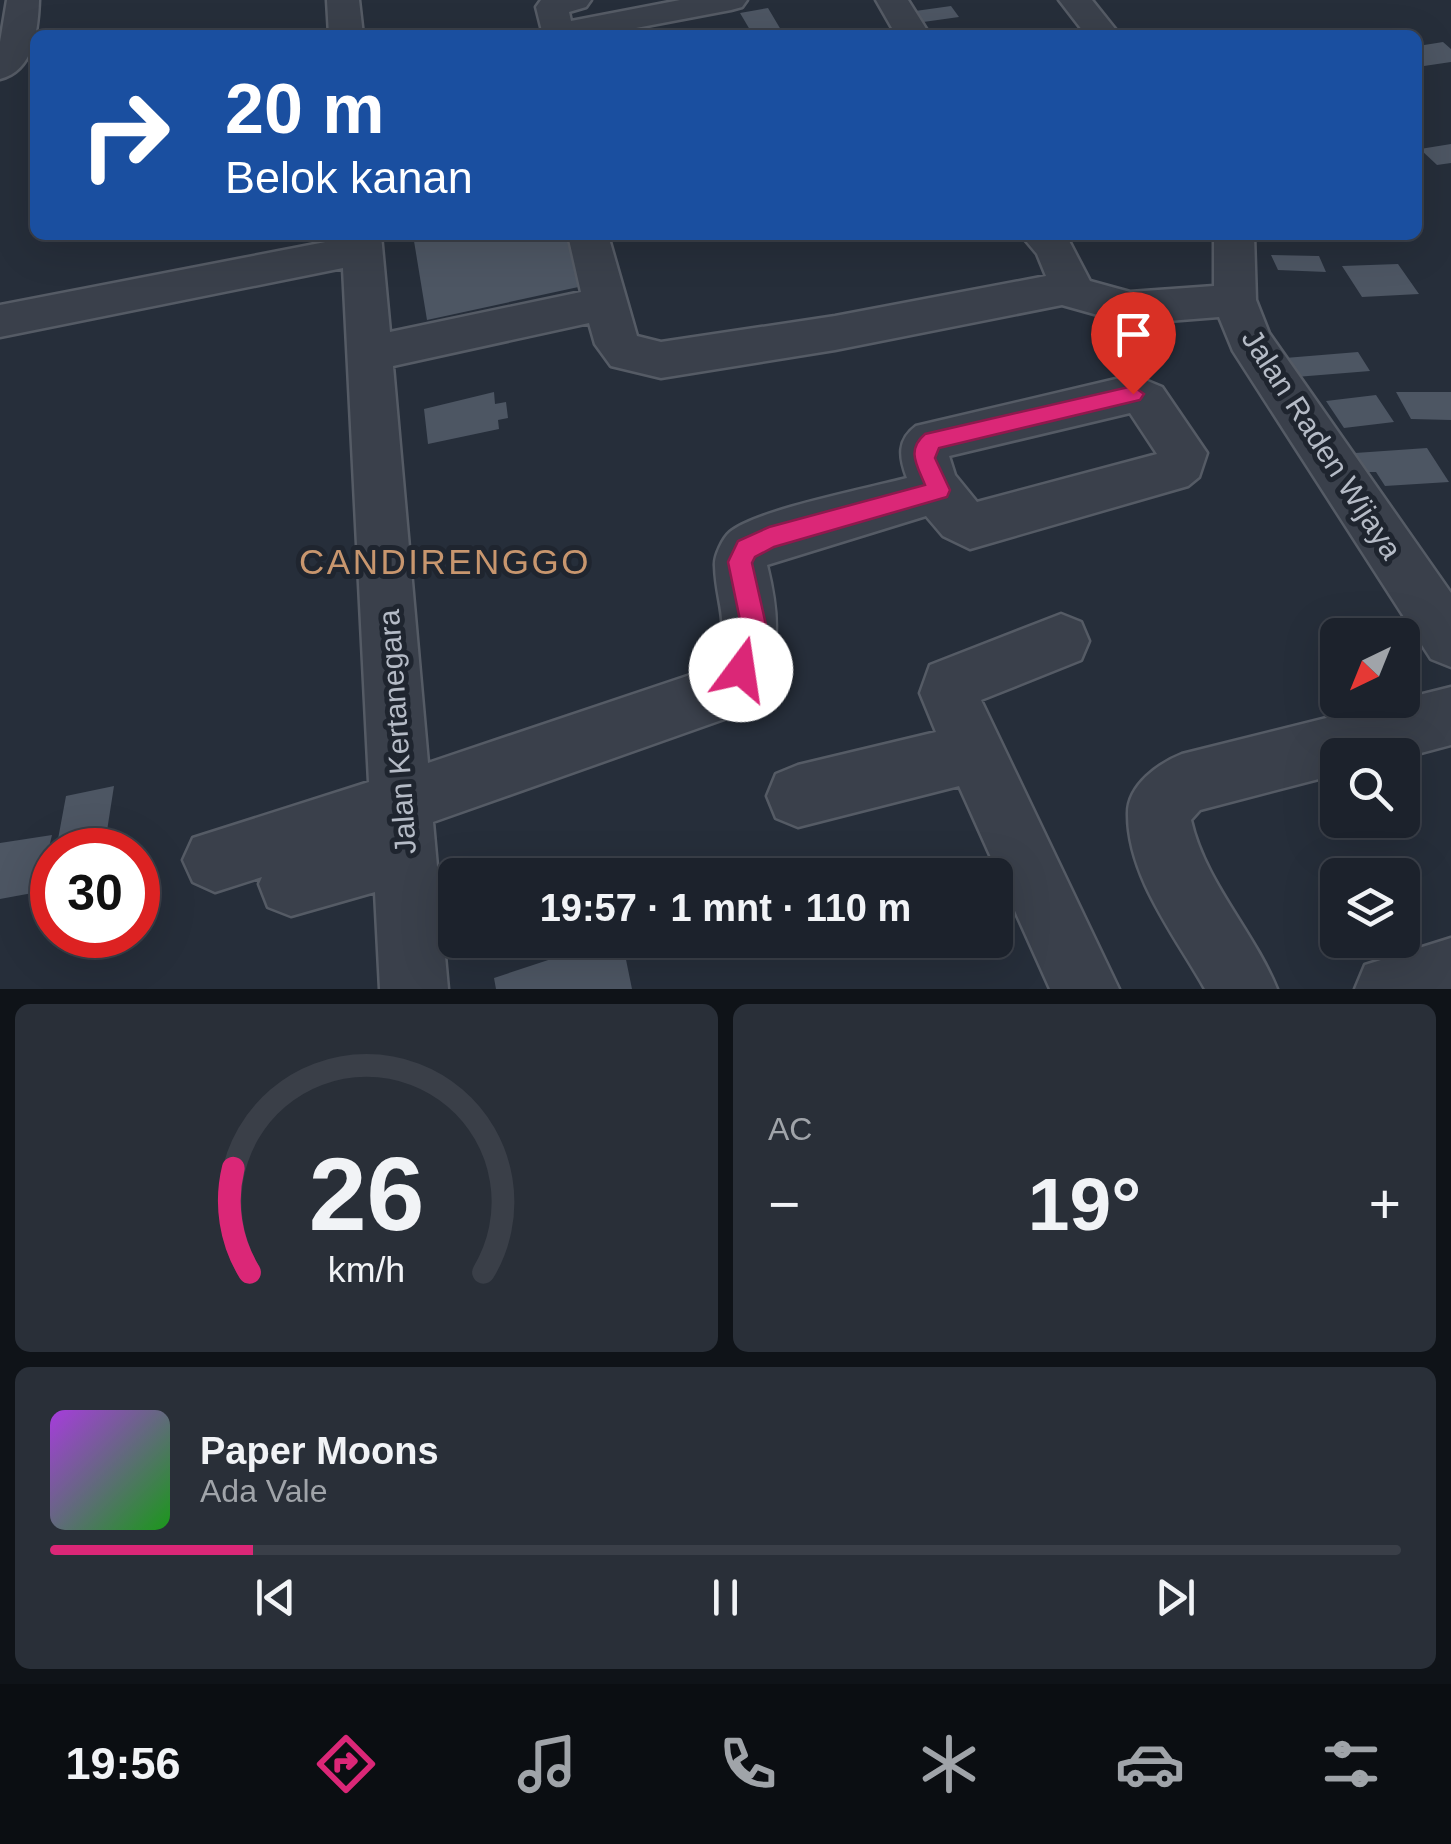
<!DOCTYPE html>
<html lang="id">
<head>
<meta charset="utf-8">
<style>
  body { margin:0; font-family:Arial,sans-serif; background:#292f38; color:#f1f3f6; height:100vh; display:flex; flex-direction:column; font-size:38px; white-space:nowrap }
  * { box-sizing:border-box; margin:0 }
  p { font-size:32px; color:#a0a4a9 }
  .icon { flex:none; width:55px; height:55px; fill:none; stroke:currentColor; stroke-width:2; stroke-linecap:round; stroke-linejoin:round }
  .map { position:relative; height:989px; overflow:hidden }
  .details { display:flex; flex-direction:column; gap:15px; padding:15px; background:#0f1318; flex:1 }
  .details>* { flex:none }
  .guide { position:absolute; left:30px; top:30px; width:1392px; height:210px; border-radius:15px; box-shadow:0 10px 40px #0002,0 0 0 2px #3a3f48; background:#1a4fa0; color:#fff; overflow:hidden }
  .needle { width:65px; rotate:223deg }
  .buttons { position:absolute; left:1320px; top:618px; display:grid; gap:20px }
  .buttons a { display:grid; place-items:center; width:100px; height:100px; border-radius:15px; background:#1c222c; box-shadow:0 10px 40px #0002,0 0 0 2px #3a3f48; font-size:50px }
  .speed { position:absolute; left:30px; top:828px; display:flex; gap:20px; font-size:50px; font-weight:700; text-align:center }
  .speed>* { display:grid; place-content:center; width:130px; height:130px; border-radius:50%; background:#1c222c; box-shadow:0 10px 40px #0002,0 0 0 2px #3a3f48; line-height:1 }
  .speed .limit { border:15px solid #d22; background:#fff; color:#111 }
  .pin { position:absolute; display:grid; place-items:center; width:85px; height:85px; color:#fff; margin:-102px -42px; border-radius:50% 50% 50% 0; rotate:-45deg; box-shadow:0 0 10px #0007 }
  .pin .icon { rotate:45deg }
  .me { position:absolute; width:110px; margin:-55px; rotate:14deg; stroke-linejoin:round; filter:drop-shadow(0 0 8px #0008) }
  .turn { display:flex; align-items:center; gap:35px; height:210px; padding:0 30px; font-size:45px }
  .turn .icon { width:130px; height:130px; stroke-width:2.5 }
  .turn b { display:block; font-size:70px; line-height:85px }
  .big { font-size:75px; font-weight:600; line-height:1.1 }
  .details .tile { flex:1; display:flex; flex-direction:column; justify-content:center; gap:15px; min-width:0; padding:0 35px; border-radius:15px; background:#292f38 }
  .details .dial { align-items:center; gap:0 }
  .dial svg { height:260px; overflow:visible; fill:none; stroke:#3a3f48; stroke-width:7; stroke-linecap:round; text-anchor:middle }
  .dial text { fill:#f1f3f6; stroke:none }
  .song { display:flex; align-items:center; gap:30px }
  .cover { width:120px; height:120px; border-radius:15px; background:linear-gradient(135deg,hsl(280 70% 55%),hsl(120 70% 35%)) }
  .played { height:10px; border-radius:5px; background:linear-gradient(90deg,#db2777 15%,#3a3f48 15%) }
  .keys { display:flex; justify-content:space-around; direction:ltr }
  .heat { display:flex; justify-content:space-between; align-items:center; font-size:55px; direction:ltr }
  .details .tiles { flex:1; display:grid; gap:15px; grid-template-columns:1fr 1fr }
  .tile:last-child { grid-column:span 2 }
  .trip { position:absolute; left:438px; top:858px; width:575px; height:100px; border-radius:15px; background:#1c222c; box-shadow:0 10px 40px #0002,0 0 0 2px #3a3f48; font-weight:600; line-height:100px; text-align:center }
  .menu { display:flex; height:160px; justify-content:space-around; align-items:center; background:#0b0e12; color:#a0a4a9 }
  .menu .icon { width:70px; height:70px }
  .menu .on { color:#db2777 }
  .menu b { font-size:45px; color:#f1f3f6 }
  .map>svg:first-child { display:block }
  .building { fill:#4d5663 }
  .lines { fill:none; stroke-linecap:round; stroke-linejoin:round }
  .minor-casing { stroke:#555b65; stroke-width:5 }
  .minor { fill:#3a404b; fill-rule:evenodd }
  .route { fill:#db2777; stroke:#8e194d; stroke-width:2.5 }
  .labels { text-anchor:middle; dominant-baseline:central; stroke-width:10; stroke-linejoin:round; paint-order:stroke }
  .street-label { font-size:30px; fill:#b5bbc6; stroke:#1f252f }
  .quarter-label { font-size:35px; letter-spacing:2.5px; fill:#c8966e; stroke:#1f252f }
</style>
</head>
<body>
<div class="map">
<svg width="1451" height="989" viewBox="0 0 1451 989">
  <rect width="100%" height="100%" fill="#262e3a"/>
  <path class="building" d="M951 6 959 17 909 24 901 13Z
    M768 8 784 35H753L740 13Z
    M1443 42 1451 49V62L1424 66 1418 61V46Z
    M1451 144V163L1437 165 1420 149Z
    M413 235H568L583 286 427 320Z
    M1271 255 1319 256 1326 272 1278 270Z
    M1398 264 1419 294 1362 297 1342 266Z
    M1358 352 1370 371 1296 377 1285 358Z
    M494 392 495 404 506 402 508 418 498 420 499 429 428 444 424 409Z
    M1396 392H1451V420L1411 419Z
    M1376 395 1394 422 1344 428 1326 401Z
    M1427 448 1449 482 1385 486 1376 472H1366L1355 453Z
    M114 786 104 850H56L66 796Z
    M52 835 38 892 0 899V843Z
    M609 940H622L632 989H496L494 978Z"/>
  <g class="lines">
    <defs>
      <path id="minor" d="M7 0H39C38 29 34 71 0 79V42Z
        M327 0H359L363 35H329Z
        M541 0H591L586 7 569 12 571 21 680 0H747L742 7 731 10 599 35H543L536 7Z
        M876 0H908L930 35H896Z
        M1059 0H1092L1120 35H1086Z
        M341 235H381L390 332 581 292 568 235H608L637 336 661 342 835 316 1046 276 1037 254 1021 235H1066L1090 281 1130 292 1214 286V235H1254L1256 300 1269 333 1451 593V667L1431 659 1233 351 1219 317 1130 324 1062 305 835 350 661 378 611 366 595 344 589 323 393 366 428 763 708 669C735 628 716 608 715 566 714 556 723 538 730 532 756 510 869 488 907 478 899 457 897 440 916 426L1133 375 1162 387 1207 453 1199 477 1188 486 970 549 943 536 926 516 767 565C782 626 780 656 747 711L433 822 448 989H380L375 892 291 916 268 907 259 884 262 877 215 892 193 882 183 860 193 838 369 782 343 268 0 337V305L341 239ZM1130 413 1157 454 977 502 955 475 949 456Z
        M1061 614 1081 622 1089 641 1081 660 981 700 1119 989H1050L959 786 798 827 776 818 767 796 776 774 798 765 936 732 920 693 930 665Z
        M1451 687V745L1402 758 1338 755V774L1200 810 1191 820C1205 882 1253 930 1277 989H1205C1176 937 1127 876 1128 813 1128 785 1159 763 1182 754Z
        M1451 938V989H1355L1365 965Z"/>
    </defs>
    <use href="#minor" class="minor-casing"/>
    <use href="#minor" class="minor"/>
  </g>
  <path class="route" d="M1133 386 1144 394 1140 400 939 448 935 458 950 490 947 497 774 547 755 557 752 563 766 625 750 679 741 683 732 679 728 670 741 625 728 562 738 541 769 527 925 485C917 465 906 450 925 434Z"/>
  <g class="labels">
    <g class="street-label">
      <text transform="translate(1322 444) rotate(57)">Jalan Raden Wijaya</text>
      <text transform="translate(397 732) rotate(-94)">Jalan Kertanegara</text>
    </g>
    <g class="quarter-label">
      <text x="445" y="561">CANDIRENGGO</text>
    </g>
  </g>
</svg>
<div class="buttons">
<a><svg class="needle" viewBox="-14 -14 28 28"><path d="M0-13l5 13h-10z" fill="#e53935"/><path d="M0 13l5-13h-10z" fill="#a0a4a9"/></svg></a>
<a><svg class="icon" aria-label="search" viewBox="0 0 24 24"><circle cx="10" cy="10" r="6"/><path d="M15 15l6 6"/></svg></a>
<a><svg class="icon" aria-label="layers" viewBox="0 0 24 24"><path d="M12 4l9 5-9 5-9-5zM3 14l9 5 9-5"/></svg></a>
</div>
<div class="speed"><div class="limit">30</div></div>
<div class="pin" style="left:1133px;top:394px;background:#d93025"><svg class="icon" aria-label="arrive" viewBox="0 0 24 24"><path d="M6 21V4h12l-3 4 3 4H6"/></svg></div>
<svg class="me" style="left:741px;top:670px" viewBox="-20 -20 40 40"><circle r="19" fill="#fff"/><path d="M0-13L10 11 0 6-10 11z" fill="#db2777"/></svg>
<div class="trip">19:57 · 1 mnt · 110 m</div>
<div class="guide">
<div class="turn"><svg class="icon" aria-label="right" viewBox="0 0 24 24"><path d="M7 20v-9h11M14 6l5 5-5 5"/></svg><div><b>20 m</b>Belok kanan</div></div>
</div>
</div>
<section class="details">
<div class="tiles">
<div class="tile dial"><svg viewBox="0 0 100 80">
<path d="M14 69A42 42 0 1 1 86 69"/>
<path d="M14 69A42 42 0 0 1 9 37" stroke="#db2777"/>
<text x="50" y="56" font-size="32" font-weight="700">26</text>
<text x="50" y="72" font-size="11">km/h</text>
</svg></div>
<div class="tile"><p>AC</p>
<div class="heat"><a>−</a><b class="big">19°</b><a>+</a></div>
</div>
<div class="tile">
<div class="song"><i class="cover"></i><div><b>Paper Moons</b><p>Ada Vale</p></div></div>
<div class="played"></div>
<div class="keys"><svg class="icon" aria-label="previous" viewBox="0 0 24 24"><path d="M18 5L8 12l10 7zM5 5v14"/></svg><svg class="icon" aria-label="pause" viewBox="0 0 24 24"><path d="M8 5v14M16 5v14"/></svg><svg class="icon" aria-label="next" viewBox="0 0 24 24"><path d="M6 5l10 7-10 7zM19 5v14"/></svg></div>
</div>
</div>
</section>
<nav class="menu">
<b>19:56</b>
<svg class="icon on" aria-label="directions" viewBox="0 0 24 24"><path d="M12 3l9 9-9 9-9-9zM9 14v-3h6M13 9l2 2-2 2"/></svg>
<svg class="icon" aria-label="music" viewBox="0 0 24 24"><path d="M9 18V5l10-2v13"/><circle cx="6" cy="18" r="3"/><circle cx="16" cy="16" r="3"/></svg>
<svg class="icon" aria-label="phone" viewBox="0 0 24 24"><path d="M5 4h4l2 5-3 2q2 4 5 5l2-3 5 2v4C11 20 4 13 5 4z"/></svg>
<svg class="icon" aria-label="climate" viewBox="0 0 24 24"><path d="M12 3v18M4 7l16 10M4 17L20 7"/></svg>
<svg class="icon" aria-label="car" viewBox="0 0 24 24"><path d="M5 17H2v-5l4-1 3-4h7l3 4 3 1v5h-3M9 17h6M6 11h13"/><circle cx="7" cy="17" r="2"/><circle cx="17" cy="17" r="2"/></svg>
<svg class="icon" aria-label="filters" viewBox="0 0 24 24"><path d="M4 7h16M4 17h16"/><circle cx="9" cy="7" r="2"/><circle cx="15" cy="17" r="2"/></svg>
</nav>
</body>
</html>
